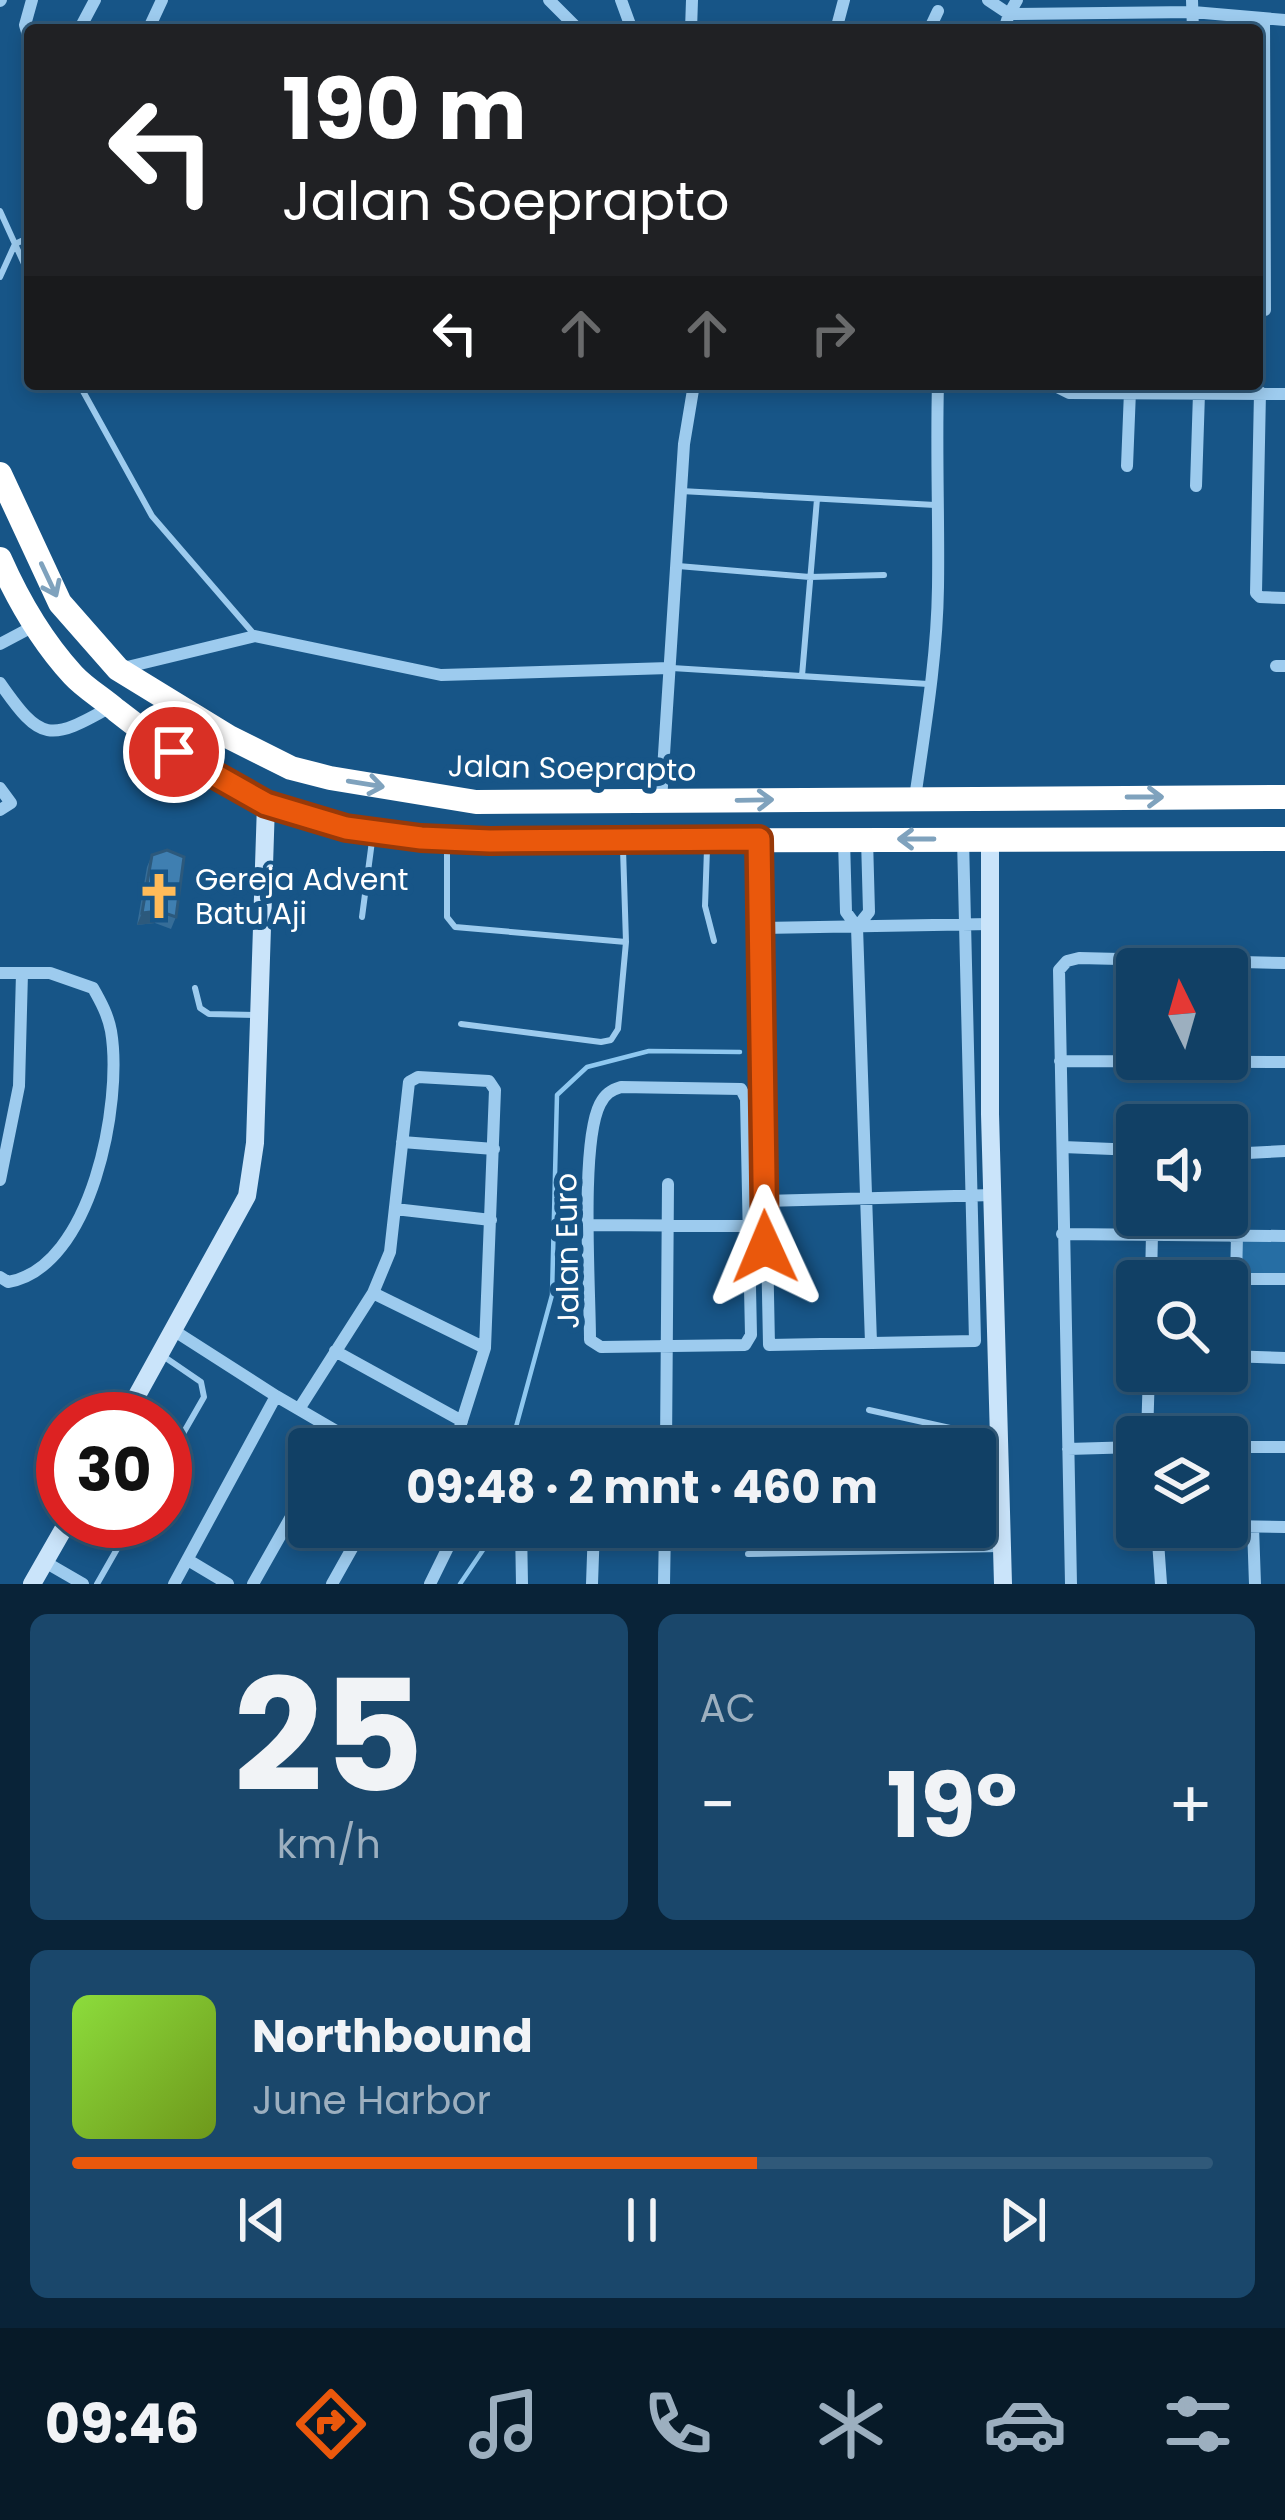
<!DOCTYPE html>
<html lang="id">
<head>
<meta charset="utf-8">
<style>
  body { margin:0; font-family:Poppins,sans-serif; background:#1a476b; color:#f1f3f6; height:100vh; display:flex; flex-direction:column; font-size:45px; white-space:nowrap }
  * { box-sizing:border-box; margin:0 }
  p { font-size:39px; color:#9cafbf }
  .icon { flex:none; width:66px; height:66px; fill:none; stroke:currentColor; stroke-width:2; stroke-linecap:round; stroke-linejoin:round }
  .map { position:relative; height:1584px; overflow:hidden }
  .drawer { display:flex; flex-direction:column; gap:30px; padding:30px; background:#092338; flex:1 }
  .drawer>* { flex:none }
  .banner { position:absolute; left:24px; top:24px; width:1239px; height:366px; border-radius:12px; box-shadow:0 6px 18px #0003,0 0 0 3px #305979; background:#202124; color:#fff; overflow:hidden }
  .needle { width:78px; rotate:355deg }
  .buttons { position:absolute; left:1116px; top:948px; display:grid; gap:24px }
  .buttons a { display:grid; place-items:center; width:132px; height:132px; border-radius:12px; background:#114065; box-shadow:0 6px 18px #0003,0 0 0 3px #305979; font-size:60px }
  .speed { position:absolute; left:36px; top:1392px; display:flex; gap:24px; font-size:60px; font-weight:700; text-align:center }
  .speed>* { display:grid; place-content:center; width:156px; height:156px; border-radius:50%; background:#114065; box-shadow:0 6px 18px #0003,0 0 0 3px #305979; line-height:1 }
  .speed .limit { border:18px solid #d22; background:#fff; color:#111 }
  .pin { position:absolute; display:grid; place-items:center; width:102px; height:102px; color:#fff; margin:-51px; border:6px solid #fff; border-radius:50%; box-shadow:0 3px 12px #0007 }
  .me { position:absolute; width:132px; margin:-66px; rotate:359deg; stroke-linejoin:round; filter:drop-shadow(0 0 9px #0008) }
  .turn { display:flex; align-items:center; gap:42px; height:252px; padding:0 60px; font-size:54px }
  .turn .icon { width:156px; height:156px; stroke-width:2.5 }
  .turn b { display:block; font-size:84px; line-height:102px }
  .lanes { display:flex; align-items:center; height:114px; padding:0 60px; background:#0003; justify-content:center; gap:60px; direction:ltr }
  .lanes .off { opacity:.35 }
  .big { font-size:90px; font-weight:700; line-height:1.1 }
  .drawer .card { flex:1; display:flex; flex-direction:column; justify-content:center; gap:18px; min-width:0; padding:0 42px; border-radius:18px; background:#1a476b }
  .drawer .dial { align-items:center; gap:0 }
  .dial b { font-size:156px; line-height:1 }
  .song { display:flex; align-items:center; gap:36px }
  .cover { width:144px; height:144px; border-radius:18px; background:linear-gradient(135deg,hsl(90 70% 55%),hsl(80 70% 35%)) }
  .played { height:12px; border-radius:6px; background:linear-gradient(90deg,#ea580c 60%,#305979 60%) }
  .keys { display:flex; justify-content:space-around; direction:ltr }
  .heat { display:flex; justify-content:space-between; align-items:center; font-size:66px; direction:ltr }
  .drawer .tiles { flex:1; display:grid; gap:30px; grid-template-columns:1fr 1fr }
  .card:last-child { grid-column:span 2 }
  .trip { position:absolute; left:288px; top:1428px; width:708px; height:120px; border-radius:12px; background:#114065; box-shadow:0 6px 18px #0003,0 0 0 3px #305979; font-weight:700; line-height:120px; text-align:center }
  .menu { display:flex; height:192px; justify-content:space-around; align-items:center; background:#071a28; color:#9cafbf }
  .menu .icon { width:84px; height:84px }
  .menu .current { color:#ea580c }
  .menu b { font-size:54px; color:#f1f3f6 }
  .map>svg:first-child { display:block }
  .green { fill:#266ea4 }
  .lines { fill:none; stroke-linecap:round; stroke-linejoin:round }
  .stream { stroke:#8fc8f0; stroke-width:4.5 }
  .lane { stroke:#9dcbee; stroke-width:6 }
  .street { stroke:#9dcbee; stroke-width:12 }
  .secondary { stroke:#cae4fa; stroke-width:18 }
  .highway { stroke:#fff; stroke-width:24 }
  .wall { fill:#366d98 }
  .shaded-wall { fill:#2c597c }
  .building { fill:#3f7fb1; stroke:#2c597c; stroke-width:3 }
  .oneway { stroke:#7fa2bd }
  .route-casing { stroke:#983908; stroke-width:30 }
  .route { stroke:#ea580c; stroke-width:21 }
  .labels { text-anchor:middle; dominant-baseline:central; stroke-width:12; stroke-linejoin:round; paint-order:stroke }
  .street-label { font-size:30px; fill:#fff; stroke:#175587 }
  .poi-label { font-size:30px; fill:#fff; stroke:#175587; text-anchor:start }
</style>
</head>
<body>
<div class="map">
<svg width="1285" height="1584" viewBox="0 0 1285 1584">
  <rect width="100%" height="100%" fill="#175587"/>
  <path class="green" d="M1237 1237H1285V1279L1236 1278Z"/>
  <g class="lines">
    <path class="stream" d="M510 1449 552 1295 557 1095 587 1067 649 1051 740 1052
      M460 1584 483 1550 489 1527"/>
    <path class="lane" d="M0 211 30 277
      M0 277 15 244 30 237
      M79 384 152 516 253 633
      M681 491 935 505
      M678 566 810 577 884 575
      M672 668 928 684
      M802 676 817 499
      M447 848V917L455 927 626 942 623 849
      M707 849 705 906 714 941
      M362 917 372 841
      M195 988 200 1008 209 1014 255 1015
      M461 1024 601 1042 611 1040 618 1029 626 942
      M163 1356 201 1382 204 1397 165 1465
      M869 1410 950 1428 994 1432
      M748 1554 1000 1549
      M97 1584 133 1521"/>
    <path class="street" d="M549 0 579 30
      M621 0 632 30
      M988 0 1009 14 1017 0
      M1192 0 1193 30
      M0 1 1 0
      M1264 19 1265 310
      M79 30 95 0
      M148 30 162 0
      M691 30 692 0
      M836 30 844 0
      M929 30 938 11
      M1004 30 1009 14 1193 12 1285 20
      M30 42 25 25 32 0
      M1051 384 1069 393 1285 394
      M1260 392 1256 593 1260 597 1285 598
      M1127 466 1130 391
      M1196 486 1199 393
      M0 644 34 626
      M1276 666H1285
      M119 669 255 636 441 675 669 668
      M0 683C41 742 49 742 112 706
      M0 788 11 803 0 810
      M915 798C925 728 937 658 938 587 939 519 936 452 938 384
      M661 801 684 444 694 384
      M759 840 769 1345 975 1341 963 839
      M844 840 846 912 857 927 871 1343
      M857 927 869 912 867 839
      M760 928 990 924
      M1235 964 1238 1061
      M0 973H50L93 988C101 1002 108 1015 111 1031 123 1102 92 1268 8 1282L0 1277
      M1060 1061 1285 1062
      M621 1087 741 1089 746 1099 751 1335 745 1345 601 1347 590 1340C590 1289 580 1143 600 1104 605 1094 611 1090 621 1087Z
      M402 1142 494 1149
      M1063 1147 1137 1150
      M1227 1154 1285 1151
      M0 1180 19 1086 22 973
      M764 1201 993 1195
      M395 1209 491 1220
      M590 1225 750 1226
      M1062 1234 1285 1236
      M1231 1236 1239 1155
      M1237 1236 1236 1279H1285
      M1151 1281 1152 1233
      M373 1293 485 1348
      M173 1330 276 1396
      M335 1351 462 1421
      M1227 1356 1285 1358
      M299 1409 373 1293 390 1252 409 1082 418 1077 489 1081 495 1090 485 1348 453 1449
      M1147 1437 1149 1371
      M1227 1447H1285
      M666 1449 668 1184
      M1068 1449 1137 1447
      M1227 1526 1285 1527
      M521 1527 522 1584
      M1157 1527 1161 1584
      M1253 1527 1255 1584
      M188 1560 228 1584
      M45 1562 83 1584
      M174 1584 276 1396 367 1449
      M253 1584 309 1485
      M332 1584 364 1527
      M430 1584 458 1527
      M592 1584 594 1527
      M664 1584 665 1527
      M1071 1584 1059 970 1067 961 1079 958 1285 963"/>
    <path class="secondary" d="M990 839V1114L1003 1584
      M124 1419 247 1196 255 1143 266 804
      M32 1584 68 1521"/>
    <path class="highway" d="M0 474 60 603 118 669 229 737 291 768 330 778 476 802 1285 797
      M0 559C19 602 41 640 73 675 85 688 102 698 116 710 184 764 258 807 343 827 391 838 441 838 490 841L1285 839"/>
  </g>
  <path class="wall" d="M152 855 176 917 171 929 155 923 137 925 147 867Z"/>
  <path class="shaded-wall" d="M159 911 155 923 137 925 142 913Z"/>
  <path class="building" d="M167 850 184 857 176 917 159 911 142 913 152 855Z"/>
  <defs><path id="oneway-shaft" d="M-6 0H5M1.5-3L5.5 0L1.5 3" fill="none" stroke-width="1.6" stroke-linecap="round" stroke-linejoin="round" transform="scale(3)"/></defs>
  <g class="oneway">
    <use href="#oneway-shaft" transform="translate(49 580) rotate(65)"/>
    <use href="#oneway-shaft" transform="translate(366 784) rotate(9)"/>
    <use href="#oneway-shaft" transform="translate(1145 797)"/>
    <use href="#oneway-shaft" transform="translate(755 800) rotate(-1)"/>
    <use href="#oneway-shaft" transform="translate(916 839) rotate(180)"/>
  </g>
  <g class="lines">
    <defs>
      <path id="route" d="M174 752 266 804 346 828 421 838 490 841 759 839 765 1247"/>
    </defs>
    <use href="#route" class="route-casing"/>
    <use href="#route" class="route"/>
  </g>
  <defs>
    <symbol id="church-bare" viewBox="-9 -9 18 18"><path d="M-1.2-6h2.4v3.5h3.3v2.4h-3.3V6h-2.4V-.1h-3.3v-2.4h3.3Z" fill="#ffbb59" stroke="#175587" stroke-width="2.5" paint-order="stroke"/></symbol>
  </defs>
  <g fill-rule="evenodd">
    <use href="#church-bare" x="126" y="863" width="66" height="66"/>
  </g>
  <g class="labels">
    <g class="street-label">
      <text transform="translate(572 768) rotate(1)">Jalan Soeprapto</text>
      <text transform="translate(567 1251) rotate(-91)">Jalan Euro</text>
    </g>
    <g class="poi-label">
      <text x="195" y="879">Gereja Advent<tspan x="195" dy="34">Batu Aji</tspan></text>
    </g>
  </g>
</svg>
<div class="buttons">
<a><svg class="needle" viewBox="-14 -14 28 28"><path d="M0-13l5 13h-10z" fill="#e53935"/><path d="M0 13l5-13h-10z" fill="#9cafbf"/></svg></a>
<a><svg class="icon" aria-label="sound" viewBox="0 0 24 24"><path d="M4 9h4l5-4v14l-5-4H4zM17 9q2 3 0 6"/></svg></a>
<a><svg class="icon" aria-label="search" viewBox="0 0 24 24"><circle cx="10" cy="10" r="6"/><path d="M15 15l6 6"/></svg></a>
<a><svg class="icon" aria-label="layers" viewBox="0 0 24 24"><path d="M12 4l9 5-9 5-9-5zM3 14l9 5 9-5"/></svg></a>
</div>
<div class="speed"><div class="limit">30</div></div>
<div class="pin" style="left:174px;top:752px;background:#d93025"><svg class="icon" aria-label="arrive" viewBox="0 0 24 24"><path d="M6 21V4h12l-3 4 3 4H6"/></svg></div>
<svg class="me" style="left:765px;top:1247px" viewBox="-20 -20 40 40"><path d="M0-17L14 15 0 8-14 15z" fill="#ea580c" stroke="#fff" stroke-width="4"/></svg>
<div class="trip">09:48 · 2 mnt · 460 m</div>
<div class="banner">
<div class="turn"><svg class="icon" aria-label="left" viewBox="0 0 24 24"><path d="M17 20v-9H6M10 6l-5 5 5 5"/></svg><div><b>190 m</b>Jalan Soeprapto</div></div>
<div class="lanes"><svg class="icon" aria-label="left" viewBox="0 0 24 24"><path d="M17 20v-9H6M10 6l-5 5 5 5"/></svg><svg class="icon off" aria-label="ahead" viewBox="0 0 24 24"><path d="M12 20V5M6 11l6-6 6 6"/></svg><svg class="icon off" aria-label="ahead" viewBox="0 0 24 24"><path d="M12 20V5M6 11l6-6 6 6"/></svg><svg class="icon off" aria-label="right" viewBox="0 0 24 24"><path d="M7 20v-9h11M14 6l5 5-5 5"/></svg></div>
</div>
</div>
<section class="drawer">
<div class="tiles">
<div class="card dial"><b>25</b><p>km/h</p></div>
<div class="card"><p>AC</p>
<div class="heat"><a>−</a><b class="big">19°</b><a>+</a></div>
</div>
<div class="card">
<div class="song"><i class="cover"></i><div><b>Northbound</b><p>June Harbor</p></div></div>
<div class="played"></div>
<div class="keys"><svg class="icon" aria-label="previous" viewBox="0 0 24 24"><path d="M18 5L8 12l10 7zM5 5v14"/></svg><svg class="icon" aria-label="pause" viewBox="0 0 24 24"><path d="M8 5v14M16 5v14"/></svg><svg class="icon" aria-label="next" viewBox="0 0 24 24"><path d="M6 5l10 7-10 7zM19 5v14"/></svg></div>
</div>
</div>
</section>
<nav class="menu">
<b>09:46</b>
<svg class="icon current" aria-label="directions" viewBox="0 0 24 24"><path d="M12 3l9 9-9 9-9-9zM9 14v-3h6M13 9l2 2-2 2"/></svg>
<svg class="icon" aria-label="music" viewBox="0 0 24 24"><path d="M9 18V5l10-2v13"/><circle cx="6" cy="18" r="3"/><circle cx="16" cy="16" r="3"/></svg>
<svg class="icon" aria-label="phone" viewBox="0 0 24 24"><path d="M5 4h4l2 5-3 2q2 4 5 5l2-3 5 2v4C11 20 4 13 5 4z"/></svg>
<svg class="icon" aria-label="climate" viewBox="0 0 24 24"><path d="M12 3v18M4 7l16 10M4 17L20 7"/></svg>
<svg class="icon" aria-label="car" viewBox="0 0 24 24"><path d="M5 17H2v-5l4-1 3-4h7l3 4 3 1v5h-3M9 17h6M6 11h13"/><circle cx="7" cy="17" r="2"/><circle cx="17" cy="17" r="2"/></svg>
<svg class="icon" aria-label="filters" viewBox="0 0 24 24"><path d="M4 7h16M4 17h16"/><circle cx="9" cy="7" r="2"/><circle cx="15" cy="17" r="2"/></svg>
</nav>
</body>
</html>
